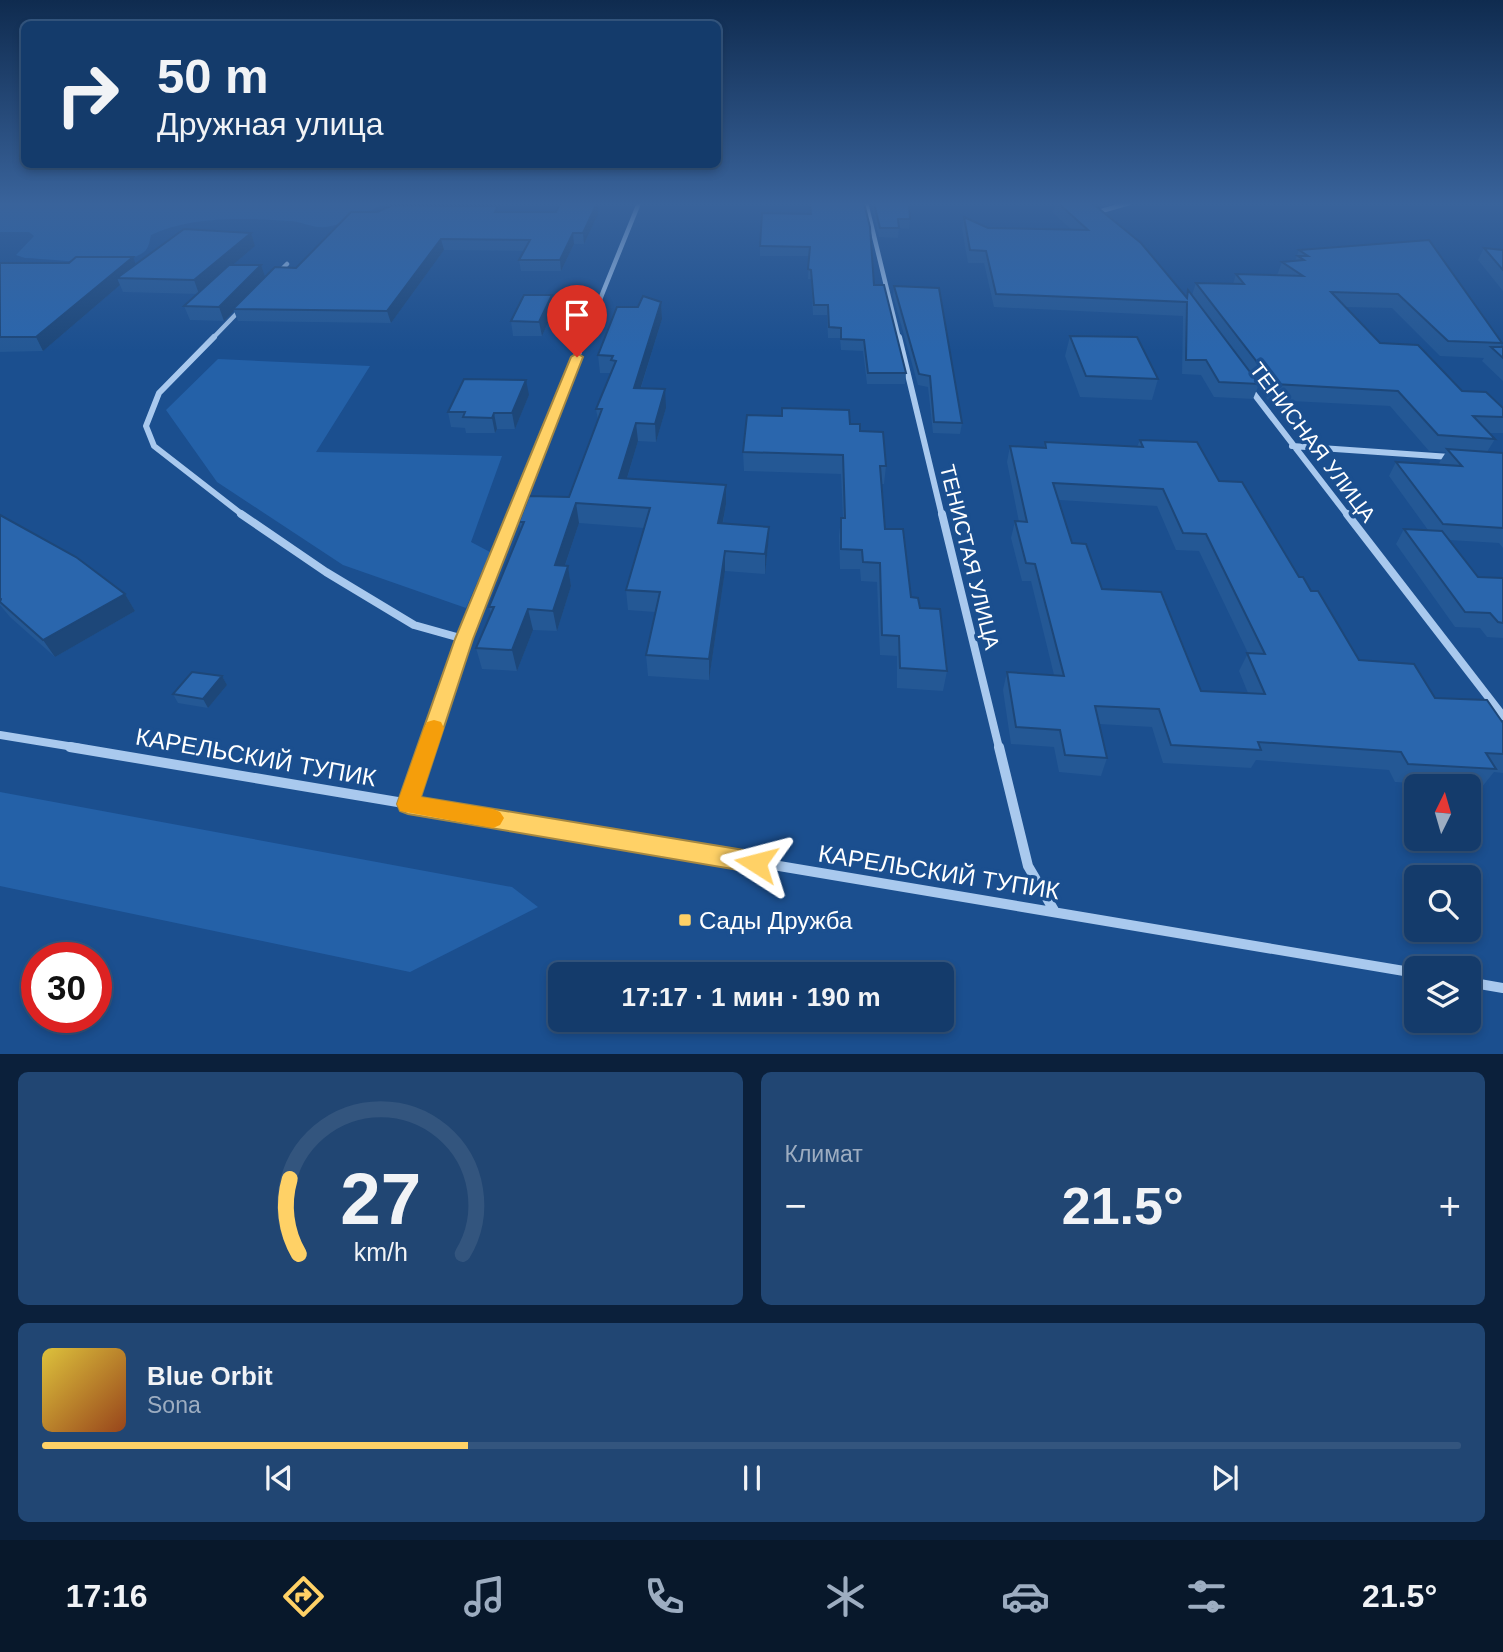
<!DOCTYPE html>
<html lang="ru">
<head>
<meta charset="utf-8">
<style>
  body { margin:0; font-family:Arial,sans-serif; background:#214673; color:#f1f3f6; height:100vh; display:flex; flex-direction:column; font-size:26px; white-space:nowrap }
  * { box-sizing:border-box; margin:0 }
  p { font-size:23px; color:#9dadc1 }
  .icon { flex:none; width:38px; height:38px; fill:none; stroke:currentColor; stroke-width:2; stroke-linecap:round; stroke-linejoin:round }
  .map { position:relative; height:1054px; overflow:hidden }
  .sheet { display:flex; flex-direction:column; gap:18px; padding:18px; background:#0b203b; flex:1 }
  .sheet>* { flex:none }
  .guide { position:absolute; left:21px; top:21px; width:700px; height:147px; border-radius:10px; box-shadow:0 4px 10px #0003,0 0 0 2px #33557e; background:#143b6b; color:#f1f3f6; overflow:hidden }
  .needle { width:46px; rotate:5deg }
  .buttons { position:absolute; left:1404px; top:774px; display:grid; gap:14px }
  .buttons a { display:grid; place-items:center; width:77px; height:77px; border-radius:10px; background:#143b6b; box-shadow:0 4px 10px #0003,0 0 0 2px #33557e; font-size:35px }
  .speed { position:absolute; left:21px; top:942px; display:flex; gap:14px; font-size:35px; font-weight:700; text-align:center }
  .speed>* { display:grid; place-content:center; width:91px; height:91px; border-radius:50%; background:#143b6b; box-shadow:0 4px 10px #0003,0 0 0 2px #33557e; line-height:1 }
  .speed .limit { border:10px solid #d22; background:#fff; color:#111 }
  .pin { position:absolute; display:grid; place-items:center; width:60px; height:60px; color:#fff; margin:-72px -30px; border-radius:50% 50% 50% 0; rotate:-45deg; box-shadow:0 0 7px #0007 }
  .pin .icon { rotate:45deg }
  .me { position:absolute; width:77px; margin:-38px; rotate:279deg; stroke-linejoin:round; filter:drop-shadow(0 0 5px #0008) }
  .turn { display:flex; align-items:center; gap:24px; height:147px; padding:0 21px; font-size:32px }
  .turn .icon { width:91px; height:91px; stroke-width:2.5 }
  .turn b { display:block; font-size:49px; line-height:60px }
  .big { font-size:52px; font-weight:700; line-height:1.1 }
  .sheet .widget { flex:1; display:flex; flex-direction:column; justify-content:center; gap:10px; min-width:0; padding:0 24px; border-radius:10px; background:#214673 }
  .sheet .dial { align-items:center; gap:0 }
  .dial svg { height:182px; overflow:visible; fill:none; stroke:#33557e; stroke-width:7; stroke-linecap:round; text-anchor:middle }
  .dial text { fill:#f1f3f6; stroke:none }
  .song { display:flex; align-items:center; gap:21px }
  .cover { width:84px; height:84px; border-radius:10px; background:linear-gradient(135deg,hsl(50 70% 55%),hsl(20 70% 35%)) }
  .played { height:7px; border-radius:4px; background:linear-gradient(90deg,#ffd166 30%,#33557e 30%) }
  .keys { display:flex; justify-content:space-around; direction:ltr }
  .heat { display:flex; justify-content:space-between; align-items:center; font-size:38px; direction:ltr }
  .sheet .tiles { flex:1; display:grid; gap:18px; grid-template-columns:1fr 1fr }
  .widget:last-child { grid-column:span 2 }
  .trip { position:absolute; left:548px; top:962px; width:406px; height:70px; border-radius:10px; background:#143b6b; box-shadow:0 4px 10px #0003,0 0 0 2px #33557e; font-weight:700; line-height:70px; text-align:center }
  .dock { display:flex; height:112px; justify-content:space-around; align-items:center; background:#08182b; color:#9dadc1 }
  .dock .icon { width:49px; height:49px }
  .dock .current { color:#ffd166 }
  .dock b { font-size:32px; color:#f1f3f6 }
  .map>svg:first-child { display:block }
  .green { fill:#2461a8 }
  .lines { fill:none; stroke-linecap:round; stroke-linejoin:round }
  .street-far3 { stroke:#a9c9ee; stroke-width:4.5 }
  .street-far2 { stroke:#a9c9ee; stroke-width:6 }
  .street-far1 { stroke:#a9c9ee; stroke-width:8 }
  .street { stroke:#a9c9ee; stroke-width:10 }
  .wall { fill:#245895; fill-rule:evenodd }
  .shaded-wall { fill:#1d4779 }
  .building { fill:#2a66ad; stroke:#1d4779; stroke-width:2; fill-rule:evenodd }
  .route { fill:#ffd166; stroke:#a68842; stroke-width:2 }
  .slow { fill:#f59e0b }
  .poi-dot { fill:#ffd166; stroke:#1b4f8f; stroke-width:2.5 }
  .labels { text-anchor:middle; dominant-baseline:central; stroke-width:7; stroke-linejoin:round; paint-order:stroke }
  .street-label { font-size:21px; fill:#fff; stroke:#1b4f8f }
  .near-street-label { font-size:24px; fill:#fff; stroke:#1b4f8f }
  .near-poi-label { font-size:24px; fill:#fff; stroke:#1b4f8f; text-anchor:start }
</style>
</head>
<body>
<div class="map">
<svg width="1503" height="1054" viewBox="0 0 1503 1054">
  <rect width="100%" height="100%" fill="#1b4f8f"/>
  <path class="green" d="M0 203H387C368 211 346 224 326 227 313 229 302 221 289 221 246 218 190 216 151 235 149 243 149 250 141 254 114 269 56 259 25 258L16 255 34 236 29 232H0Z
    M218 359 370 366 316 452 502 456 471 542 490 552 466 608 343 565 217 482 166 410Z
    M0 792 512 887 538 907 410 972 0 886Z"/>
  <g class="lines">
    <path class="street-far3" d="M866 203 899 339
      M1098 212 1129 203
      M277 274 287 264
      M212 339 241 309
      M584 339 639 203"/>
    <path class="street-far2" d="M214 337 159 393 146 426 154 446 244 516
      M899 337 942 516
      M1251 390 1348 516
      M1292 446 1450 457
      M513 516 585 337"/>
    <path class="street-far1" d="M241 514 326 572 414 625 464 639
      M942 514 999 748
      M1347 514 1503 716
      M0 735 80 748
      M427 748 464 639 514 514"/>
    <path class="street" d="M70 747 1416 973
      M999 747 1028 866 1055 912
      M408 804 427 747
      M1468 982 1503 988"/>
  </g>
  <path class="wall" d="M810 203H864L874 285 906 373 905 384H867L863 351 841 350 840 338H828L827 315H813L811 279H808L809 256H760V246L810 214Z
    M871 203H909L910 219 909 229 899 228 898 238 879 237Z
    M1055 203H1092L1186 296 1188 290 1192 295 1196 283 1233 284 1236 274 1277 275 1282 262 1295 261 1299 250 1429 240 1502 343 1500 347H1503V381L1482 361 1484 358 1440 356 1392 308 1345 307 1380 343 1462 391 1503 408V433H1489L1495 439 1487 452 1503 453V548L1499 543 1449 540 1478 577 1503 578V638L1487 637 1480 628 1455 627 1396 544 1404 529 1428 530 1389 476 1396 462 1441 465 1439 463 1446 452 1429 451 1390 406 1268 400 1258 387 1253 399 1214 397 1201 375 1182 374 1183 316 994 307 984 263H968L962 229 964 217 988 228 1071 229 1053 213Z
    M499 212 598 214 584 244H574L561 271H521L519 260 524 251 444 250 391 323 238 321 234 311 224 321 190 320 184 306 198 294 123 292 120 285 43 351 0 352V263L136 264 251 233 255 246 233 265H261L265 277 296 268Z
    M1484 248 1503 250V291L1478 260Z
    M894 286 962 423 960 434 933 433 928 387 918 385 893 296Z
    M552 295 554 309 542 336H513L511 321Z
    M661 302 662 319 641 388 666 408 656 442 638 441 627 479 726 485V504L723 523 768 546 765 574 725 571 709 680 648 676 646 655 655 612 628 610 626 590 644 528 579 523 565 566H568L571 586 557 631 533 630 517 671 482 669 476 648 491 614 489 607 521 531 519 522 569 497 598 420 596 409 611 373H600L598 355 638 307Z
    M1070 336 1158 379 1152 400 1080 397 1065 356Z
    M529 395 515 429H497L495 433H466L465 428 451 427 448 412Z
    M850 424 860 431 886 466 884 484H881L885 529 911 597 920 608 947 671 943 691 897 688V656L880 655 877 582 861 581 860 569H840L839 536 841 518H843L841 474 744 471 743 452Z
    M1140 440 1219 481 1311 591 1359 660 1435 698 1503 723V773L1494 772 1482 787 1395 782 1389 770 1256 760 1251 768 1163 763 1152 727 1099 724 1107 758 1101 776 1059 772 1054 747 1011 744 1003 690 1007 672 1054 675 1031 581H1022L1011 538 1015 521 1019 522 1007 462 1010 446 1044 448 1045 442 1137 447ZM1059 500 1157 506 1176 550 1199 551 1248 653 1239 671 1248 693 1201 691 1102 589 1072 543Z
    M0 515 125 594 135 611 55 657 10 617 0 605Z
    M222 676 227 685 208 708 178 703 173 694Z"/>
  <path class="shaded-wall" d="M597 203 598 214 584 244 583 233Z
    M251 233 255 246 199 294 194 280Z
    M573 233 574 244 561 271 560 260Z
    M441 239 444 250 391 323 387 311Z
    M133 257 138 270 117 278 120 285 43 351 36 337Z
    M261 265 266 279 233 309 234 311 224 321 219 307Z
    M552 295 554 309 542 336 539 322Z
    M661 302 662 319 635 406 634 388Z
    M526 380 529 395 515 429 512 413Z
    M665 389 666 408 656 442 655 424Z
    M494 413 497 429 495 433 492 418Z
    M636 423 638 441 621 498 619 478Z
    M726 485V504L719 543 718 523Z
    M576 503 579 523 558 586 555 565Z
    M769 527 768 546 765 574V554Z
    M725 551V571L709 680V659Z
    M568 566 571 586 557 631 553 611Z
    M125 594 135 611 55 657 43 640Z
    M528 609 533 630 517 671 512 650Z
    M222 676 227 685 208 708 203 699Z"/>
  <path class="building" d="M560 203H597L583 233H573L560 260H519L530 240 441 239 387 311 233 309 275 267 296 268 351 212H377L393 205 498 206 495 212H556Z
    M810 203H864L870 227 874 285H884L906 373H868L864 340 841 339V328L829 327 828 305H814L811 270 808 269 810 247 760 246 762 213 811 214Z
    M874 203H909L910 219H898L899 228H880Z
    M1058 203H1092L1141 243 1187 298 1188 290 1259 384 1219 382 1206 360H1186L1187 302 996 294 986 251 970 250 964 217 988 228 1088 230Z
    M184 229 251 233 194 280 117 278Z
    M1429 240 1502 343 1448 341 1398 294 1331 292 1380 343 1418 345 1462 391 1486 392 1503 408V417L1473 416 1495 439 1438 435 1398 391 1274 384 1196 283 1244 284 1236 274 1303 276 1282 262 1304 260 1298 256H1308L1299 250Z
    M1484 248 1503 250V270Z
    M76 257H133L36 337H0V263H69Z
    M229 265H261L219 307 184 306Z
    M894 286 939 288 962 423 934 422 930 376 919 374Z
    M524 295H552L539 322 511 321Z
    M643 296 661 302 634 388 665 389 655 424 636 423 619 478 726 485 718 523 769 527 765 554 725 551 709 659 646 655 660 592 626 590 650 508 576 503 555 565 568 566 553 611 528 609 512 650 476 648 494 607H489L524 522H519L529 496 569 497 602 409H596L616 361 611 360 613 356 598 355 617 307H638Z
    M1070 336 1137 337 1158 379 1086 376Z
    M1491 347H1503V358Z
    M464 379 526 380 512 413H494L492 418 463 417 465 412H448Z
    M782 408 849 410 850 424H860V431L883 432 886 466H880L885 529H903L911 597 918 598 920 608 940 609 947 671 900 668 899 636 882 635 880 563 863 562 862 550 841 549V518H845L843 455 743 452 747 415 782 416Z
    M1140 440 1197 442 1219 481 1242 482 1299 577H1303L1311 591H1318L1359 660 1414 664 1435 698 1487 700 1503 723V754L1486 753 1496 769 1408 764 1401 752 1258 742 1261 750 1171 745 1159 709 1095 706 1107 758 1065 755 1060 730 1016 727 1007 672 1064 676 1035 564 1026 563 1015 521 1027 522 1010 446 1046 448 1045 442 1143 447ZM1053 483 1163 489 1183 533 1206 534 1265 654 1247 653 1265 694 1201 691 1161 592 1102 589 1086 544 1072 543Z
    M1447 449 1503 453V528L1443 524 1396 462 1462 466Z
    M0 515 76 557 125 594 43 640 0 602 1 599 0 598Z
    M1404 529 1442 531 1478 577 1503 578V623L1498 622 1490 613 1465 612Z
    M192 672 222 676 203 699 173 694Z"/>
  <linearGradient id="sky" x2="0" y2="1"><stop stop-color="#0f2b4f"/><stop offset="0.58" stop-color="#39639b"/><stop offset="1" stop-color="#39639b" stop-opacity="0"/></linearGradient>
  <rect width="1503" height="351" fill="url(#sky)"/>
  <path class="route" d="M577 353 583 357 473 639 421 797 756 852 764 855 767 863 764 870 756 873 408 814 400 811 397 804 455 639 571 357Z"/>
  <path class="slow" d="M434 720 441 722 444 728 421 797 493 809 500 812 504 818 500 825 493 828 400 811 397 804 424 728 427 722Z"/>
  <rect class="poi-dot" x="678" y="913" width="14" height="14" rx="3.5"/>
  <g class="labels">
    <g class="street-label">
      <text transform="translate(1313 442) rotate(53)">ТЕНИСНАЯ УЛИЦА</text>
      <text transform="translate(970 557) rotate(76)">ТЕНИСТАЯ УЛИЦА</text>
    </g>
    <g class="near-street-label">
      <text transform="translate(256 757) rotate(10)">КАРЕЛЬСКИЙ ТУПИК</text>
      <text transform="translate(939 872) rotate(9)">КАРЕЛЬСКИЙ ТУПИК</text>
    </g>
    <g class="near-poi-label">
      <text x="699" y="920">Сады Дружба</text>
    </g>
  </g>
</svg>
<div class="buttons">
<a><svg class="needle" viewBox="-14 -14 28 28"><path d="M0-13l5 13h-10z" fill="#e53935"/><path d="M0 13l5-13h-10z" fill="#9dadc1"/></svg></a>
<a><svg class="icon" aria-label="search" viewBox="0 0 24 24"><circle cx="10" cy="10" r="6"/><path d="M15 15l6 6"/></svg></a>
<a><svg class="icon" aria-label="layers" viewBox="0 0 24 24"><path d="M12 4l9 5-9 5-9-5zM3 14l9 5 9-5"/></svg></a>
</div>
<div class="speed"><div class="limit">30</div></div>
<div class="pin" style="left:577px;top:357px;background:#d93025"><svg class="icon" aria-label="arrive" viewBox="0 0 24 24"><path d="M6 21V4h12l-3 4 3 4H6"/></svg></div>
<svg class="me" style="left:756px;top:863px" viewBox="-20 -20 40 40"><path d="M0-17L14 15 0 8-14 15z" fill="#ffd166" stroke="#fff" stroke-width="4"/></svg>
<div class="trip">17:17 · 1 мин · 190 m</div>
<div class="guide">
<div class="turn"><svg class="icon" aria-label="right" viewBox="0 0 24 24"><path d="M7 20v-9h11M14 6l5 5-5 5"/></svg><div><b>50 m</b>Дружная улица</div></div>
</div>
</div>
<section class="sheet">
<div class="tiles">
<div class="widget dial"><svg viewBox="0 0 100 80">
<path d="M14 69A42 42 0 1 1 86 69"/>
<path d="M14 69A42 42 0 0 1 10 36" stroke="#ffd166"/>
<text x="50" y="56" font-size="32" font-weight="700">27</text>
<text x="50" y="72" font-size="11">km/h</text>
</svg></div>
<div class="widget"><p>Климат</p>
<div class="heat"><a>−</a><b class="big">21.5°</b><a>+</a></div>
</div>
<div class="widget">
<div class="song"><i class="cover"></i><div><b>Blue Orbit</b><p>Sona</p></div></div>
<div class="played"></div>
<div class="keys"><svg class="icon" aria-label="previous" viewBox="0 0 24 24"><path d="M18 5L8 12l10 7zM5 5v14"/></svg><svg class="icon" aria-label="pause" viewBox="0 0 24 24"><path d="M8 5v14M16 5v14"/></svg><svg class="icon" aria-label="next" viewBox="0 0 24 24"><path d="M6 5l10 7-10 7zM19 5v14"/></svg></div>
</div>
</div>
</section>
<nav class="dock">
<b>17:16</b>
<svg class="icon current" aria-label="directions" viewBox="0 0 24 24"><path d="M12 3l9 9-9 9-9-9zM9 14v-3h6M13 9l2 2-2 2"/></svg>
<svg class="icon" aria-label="music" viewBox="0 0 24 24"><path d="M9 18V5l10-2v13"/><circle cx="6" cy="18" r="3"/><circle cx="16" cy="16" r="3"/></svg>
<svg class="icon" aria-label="phone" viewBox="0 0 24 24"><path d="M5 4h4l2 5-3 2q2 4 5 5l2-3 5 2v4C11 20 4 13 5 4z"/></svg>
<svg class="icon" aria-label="climate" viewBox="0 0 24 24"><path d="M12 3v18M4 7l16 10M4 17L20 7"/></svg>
<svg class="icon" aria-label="car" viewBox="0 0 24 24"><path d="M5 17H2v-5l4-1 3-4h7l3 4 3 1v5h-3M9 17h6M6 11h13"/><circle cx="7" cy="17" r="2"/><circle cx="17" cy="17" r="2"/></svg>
<svg class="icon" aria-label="filters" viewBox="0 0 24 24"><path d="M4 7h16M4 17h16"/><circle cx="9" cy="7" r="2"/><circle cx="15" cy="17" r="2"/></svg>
<b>21.5°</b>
</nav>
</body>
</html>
